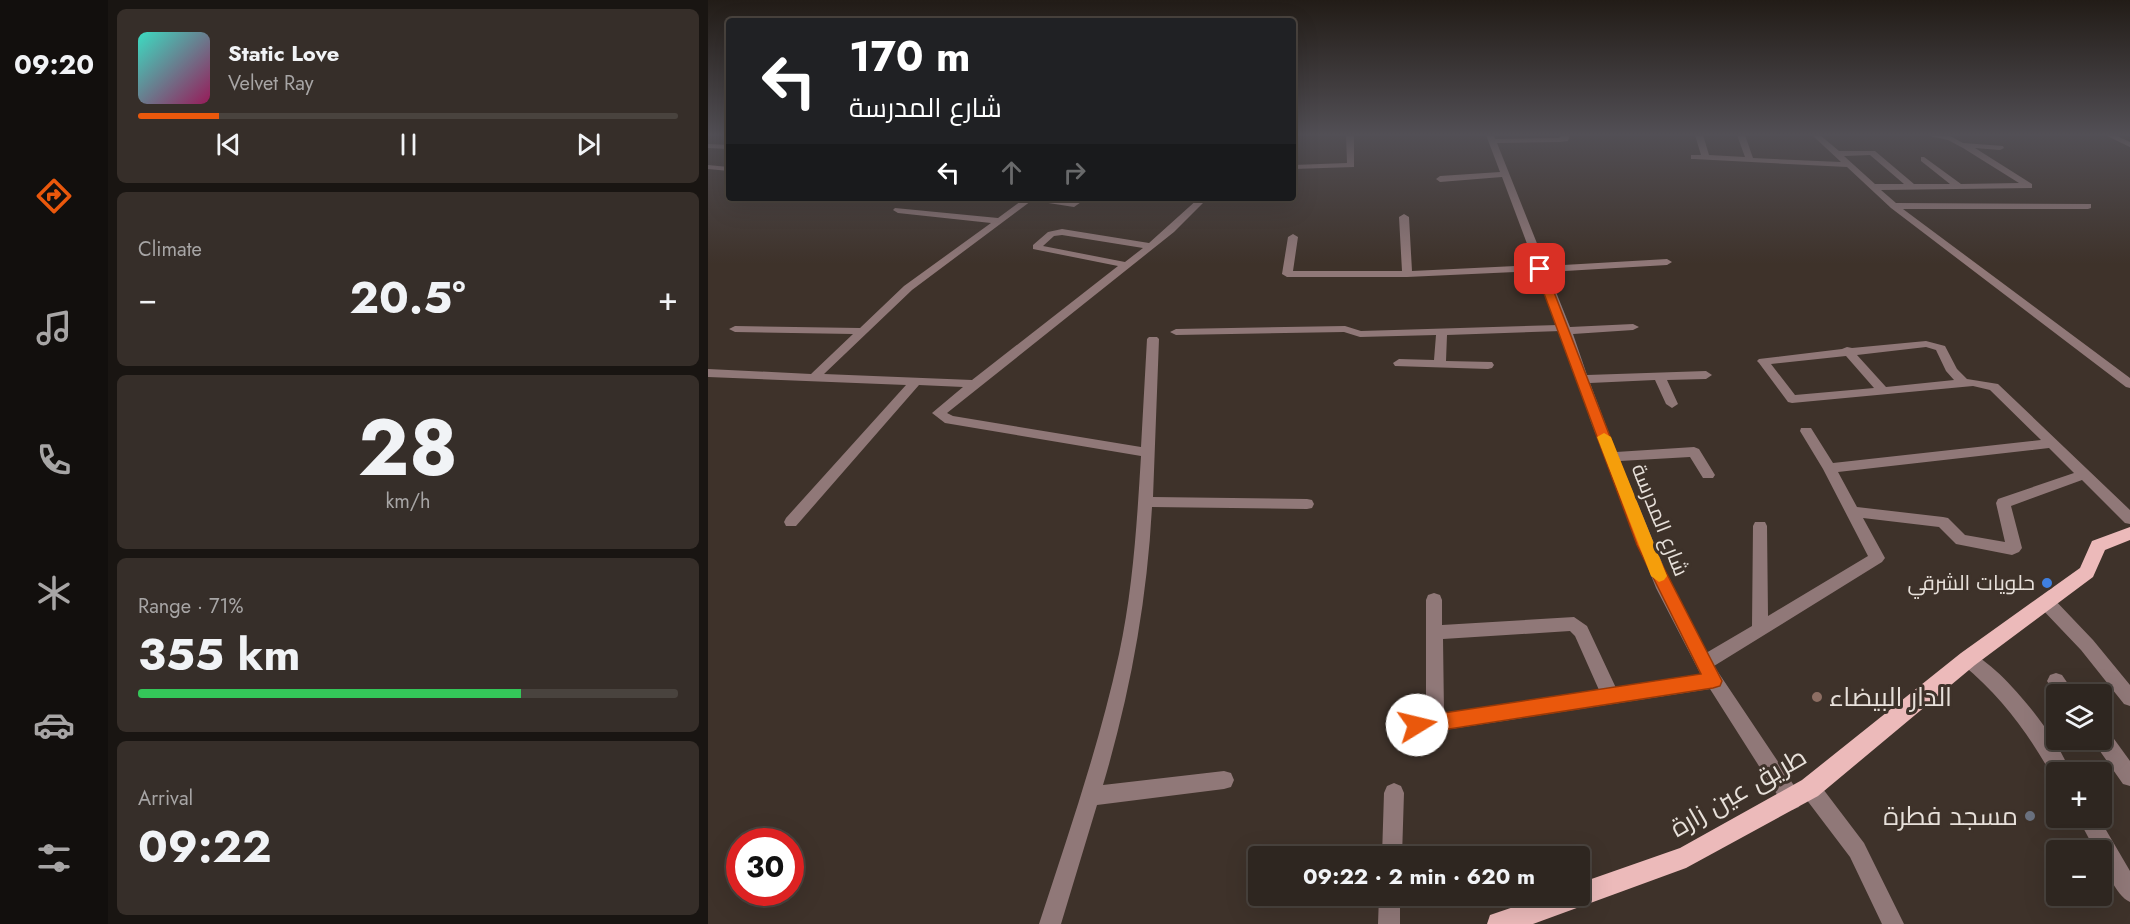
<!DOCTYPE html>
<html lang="en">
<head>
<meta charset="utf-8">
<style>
  body { margin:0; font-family:Jost,Cairo,sans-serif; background:#362e29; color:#f1f3f6; height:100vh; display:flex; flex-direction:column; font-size:22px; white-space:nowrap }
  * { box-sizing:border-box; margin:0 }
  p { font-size:20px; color:#a7a5a5 }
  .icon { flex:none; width:33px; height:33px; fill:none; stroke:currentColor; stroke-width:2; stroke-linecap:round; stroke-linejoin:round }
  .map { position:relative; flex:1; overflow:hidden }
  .sheet { display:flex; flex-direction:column; gap:9px; padding:9px; background:#191512; width:600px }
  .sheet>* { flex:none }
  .hud { position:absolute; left:18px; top:18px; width:570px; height:183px; border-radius:6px; box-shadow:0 6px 24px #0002,0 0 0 2px #49433e; background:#202124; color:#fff; overflow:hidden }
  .tools { position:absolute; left:1338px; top:684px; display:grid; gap:12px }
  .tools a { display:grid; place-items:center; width:66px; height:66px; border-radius:6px; background:#2e2620; box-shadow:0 6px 24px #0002,0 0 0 2px #49433e; font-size:30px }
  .speed { position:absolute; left:18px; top:828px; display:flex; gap:12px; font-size:30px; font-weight:700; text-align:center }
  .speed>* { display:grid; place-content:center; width:78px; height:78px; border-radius:50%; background:#2e2620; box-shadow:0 6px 24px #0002,0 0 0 2px #49433e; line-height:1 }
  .speed .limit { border:9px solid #d22; background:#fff; color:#111 }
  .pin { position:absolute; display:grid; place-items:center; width:51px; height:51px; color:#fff; margin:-26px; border-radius:12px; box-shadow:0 3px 9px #0006 }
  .me { position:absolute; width:66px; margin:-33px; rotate:81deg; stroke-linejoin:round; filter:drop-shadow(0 0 4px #0008) }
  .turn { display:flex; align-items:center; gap:21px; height:126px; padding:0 24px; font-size:27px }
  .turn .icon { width:78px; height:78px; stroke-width:2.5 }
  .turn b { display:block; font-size:42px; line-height:51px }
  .lanes { display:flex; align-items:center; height:57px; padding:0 24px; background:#0003; justify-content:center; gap:30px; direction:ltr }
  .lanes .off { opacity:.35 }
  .big { font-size:45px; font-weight:700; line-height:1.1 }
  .sheet .widget { flex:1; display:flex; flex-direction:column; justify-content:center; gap:9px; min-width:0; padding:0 21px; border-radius:9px; background:#362e29 }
  .sheet .dial { align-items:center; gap:0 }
  .dial b { font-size:78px; line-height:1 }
  .song { display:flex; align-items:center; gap:18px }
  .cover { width:72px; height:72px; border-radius:9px; background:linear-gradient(135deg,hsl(170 70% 55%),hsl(330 70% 35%)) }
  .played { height:6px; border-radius:3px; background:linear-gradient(90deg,#ea580c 15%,#49433e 15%) }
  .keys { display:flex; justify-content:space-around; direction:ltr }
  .heat { display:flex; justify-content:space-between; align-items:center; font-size:33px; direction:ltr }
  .charge { height:9px; border-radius:4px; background:linear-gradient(90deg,#34c759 71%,#49433e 0) }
  .trip { position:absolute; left:540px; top:846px; width:342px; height:60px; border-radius:6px; background:#2e2620; box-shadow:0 6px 24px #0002,0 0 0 2px #49433e; font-weight:700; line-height:60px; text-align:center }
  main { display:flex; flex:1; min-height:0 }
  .tab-bar { display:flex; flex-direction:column; width:108px; justify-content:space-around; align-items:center; background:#120f0d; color:#a7a5a5 }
  .tab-bar .icon { width:42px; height:42px }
  .tab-bar .active { color:#ea580c }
  .tab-bar b { font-size:27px; color:#f1f3f6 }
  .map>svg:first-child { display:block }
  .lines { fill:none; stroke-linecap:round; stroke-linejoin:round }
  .minor { fill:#907878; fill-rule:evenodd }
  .major { fill:#ecbaba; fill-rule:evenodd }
  .route { fill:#ea580c; stroke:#983908; stroke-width:1.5 }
  .slow { fill:#f59e0b }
  .shop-dot { fill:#3f7fe0; stroke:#3e322a; stroke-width:2 }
  .education-dot { fill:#8d6e63; stroke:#3e322a; stroke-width:2 }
  .worship-dot { fill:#6b7280; stroke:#3e322a; stroke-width:2 }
  .labels { text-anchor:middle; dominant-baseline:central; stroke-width:6; stroke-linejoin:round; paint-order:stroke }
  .street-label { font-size:21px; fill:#e7e0da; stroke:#3e322a }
  .poi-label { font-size:21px; fill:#e7e0da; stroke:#3e322a; text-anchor:end }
  .near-poi-label { font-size:26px; fill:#e7e0da; stroke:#3e322a; text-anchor:start }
  .near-street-label { font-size:26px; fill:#e7e0da; stroke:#3e322a }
</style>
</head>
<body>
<main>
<nav class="tab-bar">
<b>09:20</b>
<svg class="icon active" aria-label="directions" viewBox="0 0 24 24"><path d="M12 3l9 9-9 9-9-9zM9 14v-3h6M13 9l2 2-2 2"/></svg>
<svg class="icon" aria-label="music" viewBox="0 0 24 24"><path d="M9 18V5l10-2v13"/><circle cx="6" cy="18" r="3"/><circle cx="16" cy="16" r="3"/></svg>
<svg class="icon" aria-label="phone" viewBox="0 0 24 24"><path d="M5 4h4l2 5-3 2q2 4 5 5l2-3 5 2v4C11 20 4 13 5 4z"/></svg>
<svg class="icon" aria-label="climate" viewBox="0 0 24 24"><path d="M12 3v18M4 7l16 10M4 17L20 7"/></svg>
<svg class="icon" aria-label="car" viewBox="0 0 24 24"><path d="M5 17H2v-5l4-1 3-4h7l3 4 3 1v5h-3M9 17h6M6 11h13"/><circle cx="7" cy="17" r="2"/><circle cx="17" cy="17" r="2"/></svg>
<svg class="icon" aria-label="filters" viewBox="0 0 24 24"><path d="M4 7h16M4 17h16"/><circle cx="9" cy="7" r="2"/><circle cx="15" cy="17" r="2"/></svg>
</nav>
<section class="sheet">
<div class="widget">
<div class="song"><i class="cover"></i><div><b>Static Love</b><p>Velvet Ray</p></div></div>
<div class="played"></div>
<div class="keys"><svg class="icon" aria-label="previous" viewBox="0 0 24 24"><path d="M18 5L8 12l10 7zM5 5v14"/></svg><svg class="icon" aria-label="pause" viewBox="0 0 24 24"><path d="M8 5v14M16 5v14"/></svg><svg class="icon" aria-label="next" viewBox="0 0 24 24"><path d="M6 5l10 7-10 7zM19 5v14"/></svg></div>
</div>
<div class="widget"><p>Climate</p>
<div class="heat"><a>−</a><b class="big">20.5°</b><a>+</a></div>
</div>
<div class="widget dial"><b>28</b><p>km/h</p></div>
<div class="widget"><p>Range · 71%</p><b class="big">355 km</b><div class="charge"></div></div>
<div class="widget"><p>Arrival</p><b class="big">09:22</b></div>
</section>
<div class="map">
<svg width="1422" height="924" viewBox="0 0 1422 924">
  <rect width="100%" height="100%" fill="#3e322a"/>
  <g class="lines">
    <path class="minor" d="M638 135H646V167L585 169V165L639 163Z
      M778 135H786L787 139 851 138 854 135H862L860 141 851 142 789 143 838 266 959 259 964 262 959 265 840 272 862 327 925 324 931 327 925 330 865 334 879 375 998 371 1004 375 998 379 959 380 970 404 964 408 958 404 947 380 882 383 908 452 986 447 991 449 1007 475 1005 478H995L982 457 912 461 964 587 998 653 1044 626 1045 526 1047 522H1057L1059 526 1060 616 1160 556 1115 469 1092 431 1093 428H1103L1125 463 1333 440 1282 390 1265 386 1084 403 1080 402 1051 363 1049 361 1051 359 1134 349 1139 347 1144 348 1218 341 1237 346 1249 369 1259 379 1290 384 1422 510V524L1417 523 1374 480 1303 506 1314 548 1311 552 1304 555 1248 544 1231 527 1155 518 1177 558 1174 562 1006 666 1091 793 1094 800 1091 807 1084 810 1077 807 1002 689 691 737 685 734 682 728 685 722 718 715V600L720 595 726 593 732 595 734 600V625L866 617 879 626 908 688 993 675 948 588 883 422 853 331 739 335 738 361 784 362 786 365 784 368 780 369 687 366 685 363 691 359 726 360 728 335 652 337 636 332 468 335 462 332 468 329 637 326 653 331 850 325 829 271 699 277H579L574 274 580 237 585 234 590 237 585 271H694L691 217 696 214 701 217 704 271 827 265 794 177 732 182 728 179 732 176 792 172ZM1218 347 1228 350 1238 371 1246 380 1178 387 1149 355ZM1138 356 1166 388 1087 395 1063 364ZM1341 448 1366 473 1290 499 1288 503 1297 542 1257 535 1240 518 1235 517 1149 507 1130 472ZM862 631 867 636 891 690 736 713 735 639Z
      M987 135H995L1001 155 1037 157 1029 135H1037L1045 158 1133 162 1104 135H1112L1131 151H1167L1206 184H1242L1213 161V157H1216L1253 184 1311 183 1255 148 1240 140 1217 135 1242 136 1255 143 1295 146 1296 148 1292 150 1267 148 1324 184V188L1173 190 1188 203 1383 204V208L1380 209H1195L1422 378V388L1418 387 1183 208 1139 167 986 159H983V155H993ZM1162 155 1196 184H1167L1136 156Z
      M1397 135H1407L1422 142V147Z
      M0 144 21 145V149L0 148Z
      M0 165 21 167V171L0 169Z
      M317 198H327L204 290 116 374 264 380 410 266 325 249V245L340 232 354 229 441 243 491 198H500L466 232 239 413 245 416 433 447 439 339 441 337H449L451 339 445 497 599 499 604 500 606 504 604 508 599 509 444 507C439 602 422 694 395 785L516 771 523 773 526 780 523 787 516 789 389 805 353 924H331C360 835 391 746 411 654 425 589 429 522 433 456L237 423 224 413 255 387 211 385 88 526H78L76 522 78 518 198 385 0 377V369L103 374 145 334 27 332 21 329 27 326 152 328 196 286 283 223 190 213 185 210 187 208 290 218ZM354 235 435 248 417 262 335 246 346 236Z
      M334 198 364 201 369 198H379L366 207 334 202Z
      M1338 595 1344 597 1385 640 1422 685V706L1416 704 1373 650 1332 607 1330 602 1332 597Z
      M1260 652C1292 663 1352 740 1362 772H1348V779H1346C1320 733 1295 698 1254 664L1251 659 1254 654Z
      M1348 673 1354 675 1367 694 1348 695 1339 681 1342 675Z
      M1394 729 1401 732 1422 761V786L1415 784 1387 744 1385 740H1394Z
      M1102 778 1109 781 1156 843 1196 924H1174L1142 857 1095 795 1092 788 1095 781Z
      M686 783 693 786 696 793 694 856H674L676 793 679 786Z
      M1370 818H1391L1422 871V902C1408 896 1394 865 1394 850H1387Z
      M671 896H692V924H670Z"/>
    <path class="major" d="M1422 527V540L1397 550 1385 577 1267 665 1110 796 978 868 825 924H779L782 915 838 896H872V883L972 848 1094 780 1253 653 1372 568 1384 541Z"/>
  </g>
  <linearGradient id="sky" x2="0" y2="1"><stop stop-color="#221c17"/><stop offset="0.51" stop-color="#524f55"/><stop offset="1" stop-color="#524f55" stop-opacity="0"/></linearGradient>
  <rect width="1422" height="264" fill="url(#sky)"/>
  <path class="route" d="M829 267 837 269 944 545 1014 681 1012 686 1005 688 709 734 703 731 700 725 703 719 709 717 993 674 929 545 827 269Z"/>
  <path class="slow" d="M896 433 903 437 959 576 956 580 951 582 943 576 889 437Z"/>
  <circle class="shop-dot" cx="1339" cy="583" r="6"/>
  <circle class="education-dot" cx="1109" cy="697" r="6"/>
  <circle class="worship-dot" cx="1322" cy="816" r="6"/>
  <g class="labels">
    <g class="street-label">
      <text transform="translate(952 520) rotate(68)">شارع المدرسة</text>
    </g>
    <g class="poi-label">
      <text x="1327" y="583">حلويات الشرقي</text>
    </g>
    <g class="near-poi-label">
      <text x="1121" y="697">الدار البيضاء</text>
      <text x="1310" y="816" text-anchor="end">مسجد فطرة</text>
    </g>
    <g class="near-street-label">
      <text transform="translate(1030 792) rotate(-30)">طريق عين زارة</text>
    </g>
  </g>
</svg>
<div class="tools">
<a><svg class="icon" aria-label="layers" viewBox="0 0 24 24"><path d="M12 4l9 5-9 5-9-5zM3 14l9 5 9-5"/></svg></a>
<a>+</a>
<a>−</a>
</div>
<div class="speed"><div class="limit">30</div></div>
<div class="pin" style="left:832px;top:269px;background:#d93025"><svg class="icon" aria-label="arrive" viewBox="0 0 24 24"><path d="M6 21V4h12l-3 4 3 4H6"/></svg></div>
<svg class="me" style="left:709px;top:725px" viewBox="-20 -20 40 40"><circle r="19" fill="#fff"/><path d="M0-13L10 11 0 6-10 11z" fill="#ea580c"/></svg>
<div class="trip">09:22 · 2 min · 620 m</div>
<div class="hud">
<div class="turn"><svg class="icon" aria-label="left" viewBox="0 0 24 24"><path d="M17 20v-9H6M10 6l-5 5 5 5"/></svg><div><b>170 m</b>شارع المدرسة</div></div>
<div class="lanes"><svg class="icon" aria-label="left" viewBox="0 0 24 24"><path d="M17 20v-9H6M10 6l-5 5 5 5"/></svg><svg class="icon off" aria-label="ahead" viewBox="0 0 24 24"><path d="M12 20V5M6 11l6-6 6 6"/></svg><svg class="icon off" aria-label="right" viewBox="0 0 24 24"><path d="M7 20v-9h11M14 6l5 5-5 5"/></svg></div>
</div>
</div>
</main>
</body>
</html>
